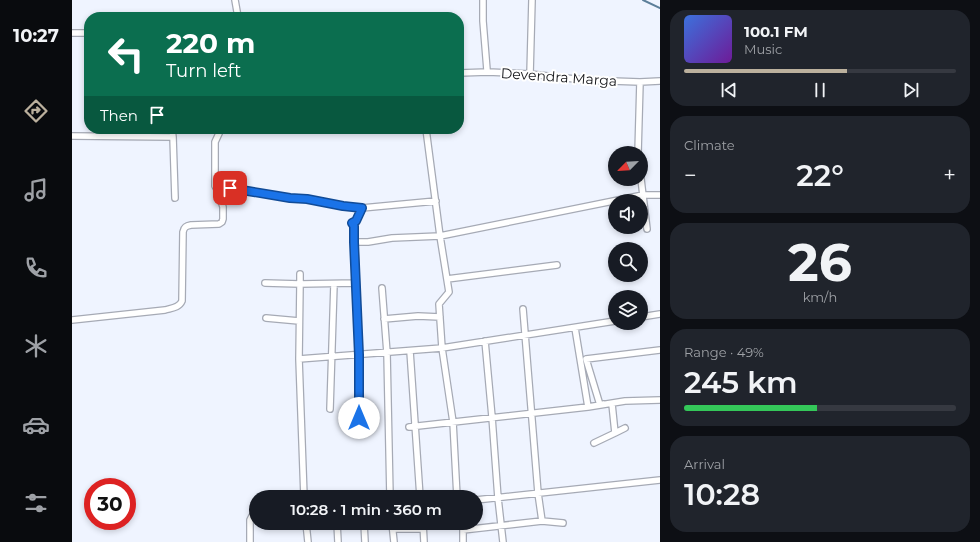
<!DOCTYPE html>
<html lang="en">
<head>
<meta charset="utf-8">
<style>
  body { margin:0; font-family:Montserrat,sans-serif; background:#20242c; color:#f1f3f6; height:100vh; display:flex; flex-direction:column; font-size:15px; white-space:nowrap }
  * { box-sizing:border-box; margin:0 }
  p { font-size:13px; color:#9ea1a6 }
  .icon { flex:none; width:22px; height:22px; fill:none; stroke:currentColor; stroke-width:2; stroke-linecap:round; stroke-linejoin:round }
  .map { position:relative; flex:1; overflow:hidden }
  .drawer { display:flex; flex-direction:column; gap:10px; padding:10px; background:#0d0f14; width:320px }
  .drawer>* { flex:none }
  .banner { position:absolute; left:12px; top:12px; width:380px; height:122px; border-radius:16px; box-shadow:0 2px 6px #0003; background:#0b6e4f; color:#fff; overflow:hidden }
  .needle { width:26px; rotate:246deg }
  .fabs { position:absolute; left:536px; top:146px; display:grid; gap:8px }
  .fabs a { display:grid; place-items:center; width:40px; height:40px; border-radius:50%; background:#171b24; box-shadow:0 2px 6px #0003; font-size:20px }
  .speed { position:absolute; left:12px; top:478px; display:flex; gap:8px; font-size:20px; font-weight:700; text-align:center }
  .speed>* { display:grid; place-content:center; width:52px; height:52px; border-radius:50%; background:#171b24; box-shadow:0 2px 6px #0003; line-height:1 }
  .speed .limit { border:6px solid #d22; background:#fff; color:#111 }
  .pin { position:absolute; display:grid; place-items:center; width:34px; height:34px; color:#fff; margin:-17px; border-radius:8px; box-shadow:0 2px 6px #0006 }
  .me { position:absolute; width:44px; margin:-22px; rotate:0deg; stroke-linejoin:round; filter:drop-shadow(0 0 3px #0008) }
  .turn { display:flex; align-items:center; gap:14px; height:84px; padding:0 16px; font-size:18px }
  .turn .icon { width:52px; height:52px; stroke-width:2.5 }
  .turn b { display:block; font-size:28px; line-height:34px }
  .then { display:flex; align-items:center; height:38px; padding:0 16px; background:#0003; gap:8px; font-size:15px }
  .big { font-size:30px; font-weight:600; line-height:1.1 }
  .drawer .widget { flex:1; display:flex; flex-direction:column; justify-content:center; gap:6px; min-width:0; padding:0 14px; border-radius:16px; background:#20242c }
  .drawer .dial { align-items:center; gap:0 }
  .dial b { font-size:52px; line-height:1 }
  .song { display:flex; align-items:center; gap:12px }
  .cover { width:48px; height:48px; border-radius:6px; background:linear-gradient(135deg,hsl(220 70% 55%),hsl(280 70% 35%)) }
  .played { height:4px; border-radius:2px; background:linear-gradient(90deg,#bbb09d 60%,#363941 60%) }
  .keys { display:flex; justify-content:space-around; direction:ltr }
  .heat { display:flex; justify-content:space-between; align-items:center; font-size:22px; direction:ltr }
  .charge { height:6px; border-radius:3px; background:linear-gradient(90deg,#34c759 49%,#363941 0) }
  .trip { position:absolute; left:177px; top:490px; width:234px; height:40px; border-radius:20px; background:#171b24; box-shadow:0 2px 6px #0003; font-weight:600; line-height:40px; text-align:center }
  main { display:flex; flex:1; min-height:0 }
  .tab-bar { display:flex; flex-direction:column; width:72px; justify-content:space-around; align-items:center; background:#090b0e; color:#9ea1a6 }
  .tab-bar .icon { width:28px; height:28px }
  .tab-bar .selected { color:#bbb09d }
  .tab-bar b { font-size:18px; color:#f1f3f6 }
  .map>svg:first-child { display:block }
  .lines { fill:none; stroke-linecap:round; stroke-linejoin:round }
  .stream { stroke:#5c7f9a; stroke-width:2 }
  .minor-casing { stroke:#a6aab5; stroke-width:8 }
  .minor { stroke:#fff; stroke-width:5.5 }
  .route-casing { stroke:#114b97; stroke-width:10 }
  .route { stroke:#1a73e8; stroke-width:7 }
  .labels { text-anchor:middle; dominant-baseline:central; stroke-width:4; stroke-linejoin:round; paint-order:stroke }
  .street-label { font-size:14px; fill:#16171b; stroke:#fff }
</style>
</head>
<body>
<main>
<nav class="tab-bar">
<b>10:27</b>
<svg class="icon selected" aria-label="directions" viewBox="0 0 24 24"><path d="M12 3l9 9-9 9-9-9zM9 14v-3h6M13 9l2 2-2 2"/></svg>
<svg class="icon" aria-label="music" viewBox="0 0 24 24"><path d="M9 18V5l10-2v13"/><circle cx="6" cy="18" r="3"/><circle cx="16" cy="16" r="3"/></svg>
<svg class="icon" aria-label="phone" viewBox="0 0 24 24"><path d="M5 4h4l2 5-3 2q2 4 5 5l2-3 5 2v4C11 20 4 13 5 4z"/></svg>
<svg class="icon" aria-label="climate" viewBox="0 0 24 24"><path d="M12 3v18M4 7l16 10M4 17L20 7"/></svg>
<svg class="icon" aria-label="car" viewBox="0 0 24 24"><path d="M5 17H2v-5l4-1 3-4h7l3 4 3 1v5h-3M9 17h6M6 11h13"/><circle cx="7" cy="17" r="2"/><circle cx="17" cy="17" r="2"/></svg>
<svg class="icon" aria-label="filters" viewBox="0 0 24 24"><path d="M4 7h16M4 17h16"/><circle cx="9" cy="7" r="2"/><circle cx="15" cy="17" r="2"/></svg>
</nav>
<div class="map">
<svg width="588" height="542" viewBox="0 0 588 542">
  <rect width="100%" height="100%" fill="#eff4ff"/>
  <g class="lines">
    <path class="stream" d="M571 0 588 8"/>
    <defs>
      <path id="minor" d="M163 0 166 17
        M411 0V21L415 70 416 72
        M0 33H17
        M387 73 416 72 458 74 512 80 568 82 588 81
        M458 74 460 0
        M354 129 368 236 377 292 367 304 370 348 381 422 385 497
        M0 136 101 137 100 129
        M101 137 103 198
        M566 153 568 82
        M569 179 575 229
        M146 191H152L158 188 218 198 235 199 271 206 290 208 364 201
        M282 242H296L320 238 368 236 571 195H588
        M228 274V284L227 359 232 497
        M375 279 485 265
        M193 283 228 284 284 283
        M310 288 315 353 318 497
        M451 309 466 493 470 521
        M569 317 588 314
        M194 318 227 321
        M312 319 346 316 368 317
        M0 320 93 310C99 308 107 308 110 301L111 232C112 227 114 226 119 225L147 224 150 222 151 219V207L146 191 143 186V142L149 129
        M503 328 516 407
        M413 341 420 417 426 498 431 542
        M338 351 348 497
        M227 359 370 348 543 321
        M531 404 528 405 514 359 588 350
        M258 409 262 284
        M287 418V355L282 226 280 223 284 221 290 208
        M337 427 516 407 553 401 588 400
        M543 433 553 428
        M522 443 543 433 540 404
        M404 500 588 480
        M234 523 236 542
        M265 523 266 542
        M292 523 293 542
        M320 523 322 542
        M351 523 352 542
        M390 523 391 530V542
        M321 529H351
        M391 530 470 521 491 523
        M178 542V520L180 516 184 515"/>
    </defs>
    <use href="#minor" class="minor-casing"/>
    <use href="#minor" class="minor"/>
  </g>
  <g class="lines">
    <defs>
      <path id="route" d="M158 188 218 198 235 199 271 206 290 208 284 221 280 223 282 226V242L287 355V418"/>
    </defs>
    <use href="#route" class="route-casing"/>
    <use href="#route" class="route"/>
  </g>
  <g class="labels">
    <g class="street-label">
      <text transform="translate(487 77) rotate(4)">Devendra Marga</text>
    </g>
  </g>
</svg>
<div class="fabs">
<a><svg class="needle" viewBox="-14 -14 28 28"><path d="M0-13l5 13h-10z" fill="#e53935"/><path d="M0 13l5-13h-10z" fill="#9ea1a6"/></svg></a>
<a><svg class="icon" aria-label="sound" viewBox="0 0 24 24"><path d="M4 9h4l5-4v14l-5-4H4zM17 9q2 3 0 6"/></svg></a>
<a><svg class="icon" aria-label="search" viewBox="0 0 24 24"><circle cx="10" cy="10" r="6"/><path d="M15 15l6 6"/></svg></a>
<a><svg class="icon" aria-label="layers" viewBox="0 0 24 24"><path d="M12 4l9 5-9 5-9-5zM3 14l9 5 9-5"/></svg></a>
</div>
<div class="speed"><div class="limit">30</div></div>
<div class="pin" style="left:158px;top:188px;background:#d93025"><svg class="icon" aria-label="arrive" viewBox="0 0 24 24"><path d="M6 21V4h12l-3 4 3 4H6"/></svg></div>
<svg class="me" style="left:287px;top:418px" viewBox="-20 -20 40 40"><circle r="19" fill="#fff"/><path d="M0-13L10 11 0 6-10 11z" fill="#1a73e8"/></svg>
<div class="trip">10:28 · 1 min · 360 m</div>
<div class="banner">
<div class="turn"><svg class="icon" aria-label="left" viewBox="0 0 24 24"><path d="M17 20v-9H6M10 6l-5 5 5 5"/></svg><div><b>220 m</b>Turn left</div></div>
<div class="then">Then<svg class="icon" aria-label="arrive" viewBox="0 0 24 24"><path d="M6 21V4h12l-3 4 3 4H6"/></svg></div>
</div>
</div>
<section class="drawer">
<div class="widget">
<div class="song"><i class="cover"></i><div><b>100.1 FM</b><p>Music</p></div></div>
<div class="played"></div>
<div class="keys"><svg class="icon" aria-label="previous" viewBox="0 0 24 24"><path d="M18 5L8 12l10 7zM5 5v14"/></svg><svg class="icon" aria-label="pause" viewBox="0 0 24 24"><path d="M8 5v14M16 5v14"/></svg><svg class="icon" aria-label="next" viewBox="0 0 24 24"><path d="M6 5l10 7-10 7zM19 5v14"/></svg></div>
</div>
<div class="widget"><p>Climate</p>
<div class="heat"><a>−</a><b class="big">22°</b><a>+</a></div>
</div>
<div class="widget dial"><b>26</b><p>km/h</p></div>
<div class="widget"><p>Range · 49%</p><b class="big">245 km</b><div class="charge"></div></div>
<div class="widget"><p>Arrival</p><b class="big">10:28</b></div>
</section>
</main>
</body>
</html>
